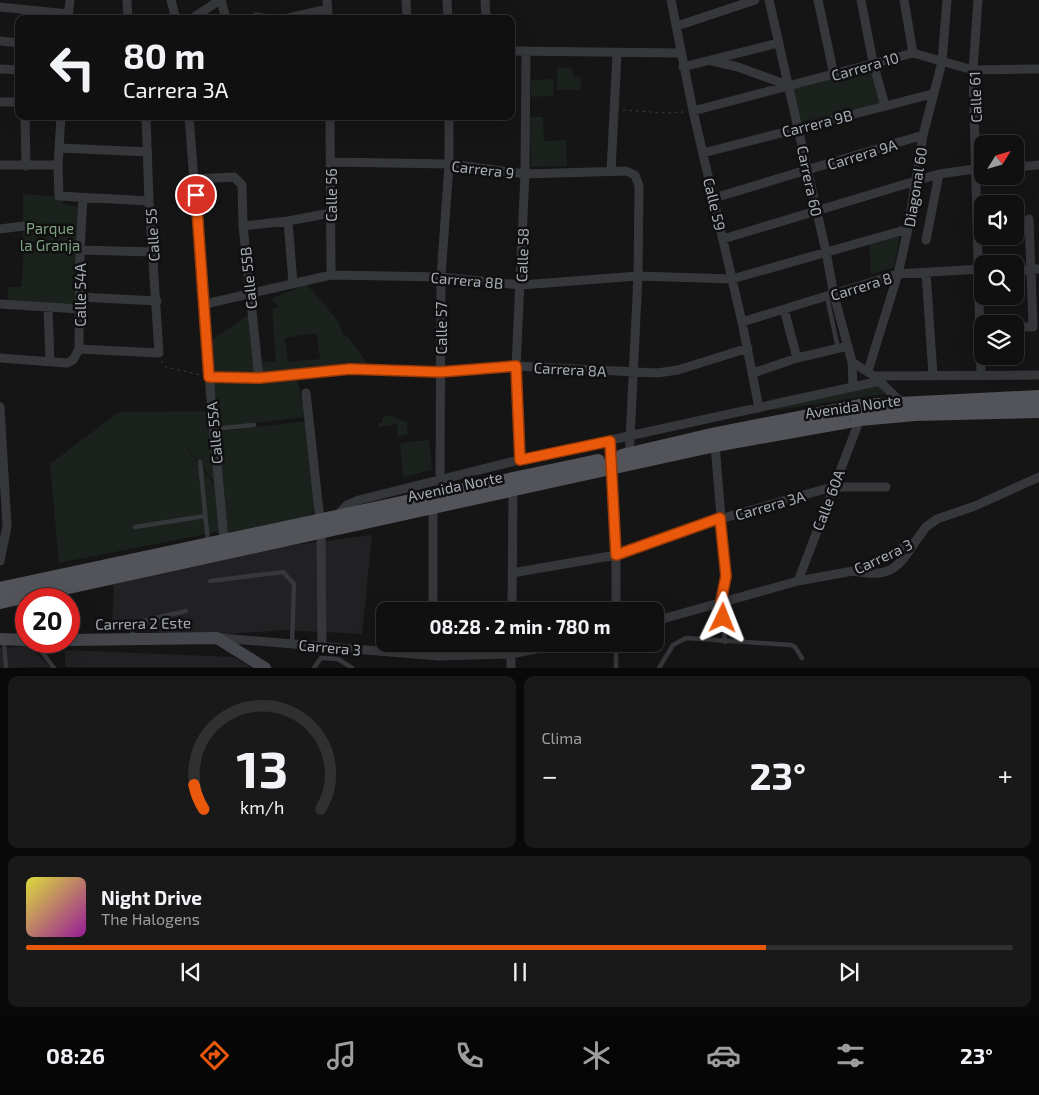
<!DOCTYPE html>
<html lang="es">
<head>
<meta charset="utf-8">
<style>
  body { margin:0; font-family:"Exo 2",sans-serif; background:#191919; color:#f1f3f6; height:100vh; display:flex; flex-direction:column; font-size:19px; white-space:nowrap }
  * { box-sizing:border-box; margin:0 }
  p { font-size:16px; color:#9c9d9f }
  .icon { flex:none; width:28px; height:28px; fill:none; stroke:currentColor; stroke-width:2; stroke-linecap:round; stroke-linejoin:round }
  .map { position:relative; height:668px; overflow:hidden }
  .details { display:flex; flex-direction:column; gap:8px; padding:8px; background:#090909; flex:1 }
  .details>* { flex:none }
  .hud { position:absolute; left:15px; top:15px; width:500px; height:105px; border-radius:10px; box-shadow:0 5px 20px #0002,0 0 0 1px #303030; background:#101010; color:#f1f3f6; overflow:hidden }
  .needle { width:32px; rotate:53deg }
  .tools { position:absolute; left:974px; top:135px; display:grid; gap:10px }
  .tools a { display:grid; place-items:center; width:50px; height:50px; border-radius:10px; background:#101010; box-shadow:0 5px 20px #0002,0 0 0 1px #303030; font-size:25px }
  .speed { position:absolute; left:15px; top:588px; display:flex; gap:10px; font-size:25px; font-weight:700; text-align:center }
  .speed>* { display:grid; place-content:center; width:65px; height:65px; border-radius:50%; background:#101010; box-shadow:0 5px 20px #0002,0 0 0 1px #303030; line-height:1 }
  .speed .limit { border:8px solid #d22; background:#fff; color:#111 }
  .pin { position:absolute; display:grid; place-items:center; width:42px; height:42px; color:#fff; margin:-21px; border:2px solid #fff; border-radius:50%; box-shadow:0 1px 5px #0007 }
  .me { position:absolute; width:55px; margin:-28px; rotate:2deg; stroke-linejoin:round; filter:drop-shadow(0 0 4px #0008) }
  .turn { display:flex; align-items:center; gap:18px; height:105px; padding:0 25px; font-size:22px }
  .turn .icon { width:65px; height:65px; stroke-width:2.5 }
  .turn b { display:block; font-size:35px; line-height:42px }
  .big { font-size:38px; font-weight:700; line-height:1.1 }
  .details .card { flex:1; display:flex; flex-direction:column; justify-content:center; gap:8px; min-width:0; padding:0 18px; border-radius:10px; background:#191919 }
  .details .dial { align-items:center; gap:0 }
  .dial svg { height:130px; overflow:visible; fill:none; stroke:#303030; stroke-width:7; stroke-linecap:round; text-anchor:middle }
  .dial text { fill:#f1f3f6; stroke:none }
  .song { display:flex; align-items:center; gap:15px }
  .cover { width:60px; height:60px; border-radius:8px; background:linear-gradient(135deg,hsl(60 70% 55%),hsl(300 70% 35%)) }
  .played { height:5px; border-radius:2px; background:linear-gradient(90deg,#ea580c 75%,#303030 75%) }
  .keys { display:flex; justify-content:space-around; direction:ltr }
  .heat { display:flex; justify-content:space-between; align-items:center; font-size:28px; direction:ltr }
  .details .tiles { flex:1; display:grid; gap:8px; grid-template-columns:1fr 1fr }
  .card:last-child { grid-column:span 2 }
  .trip { position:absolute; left:376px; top:602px; width:288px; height:50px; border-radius:10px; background:#101010; box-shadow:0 5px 20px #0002,0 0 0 1px #303030; font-weight:700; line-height:50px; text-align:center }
  .tabs { display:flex; height:80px; justify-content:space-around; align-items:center; background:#060606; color:#9c9d9f }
  .tabs .icon { width:35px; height:35px }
  .tabs .selected { color:#ea580c }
  .tabs b { font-size:22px; color:#f1f3f6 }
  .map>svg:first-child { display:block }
  .built { fill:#212123 }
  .green { fill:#1b211c; fill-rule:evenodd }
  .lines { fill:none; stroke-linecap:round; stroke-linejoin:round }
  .path { stroke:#3c3e42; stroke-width:1; stroke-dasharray:2.5 4; stroke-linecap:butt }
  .lane { stroke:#36373b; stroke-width:4.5 }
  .street { stroke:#36373b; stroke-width:9 }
  .secondary { stroke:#44464b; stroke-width:12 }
  .primary { stroke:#52545a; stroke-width:14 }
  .path-bridge { stroke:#3c3e42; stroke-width:1; stroke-dasharray:2.5 4; stroke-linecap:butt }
  .route-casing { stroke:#983908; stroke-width:12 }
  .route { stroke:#ea580c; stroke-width:9 }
  .labels { text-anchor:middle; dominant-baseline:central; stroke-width:5; stroke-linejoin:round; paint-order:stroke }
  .street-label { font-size:15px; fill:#a7acb6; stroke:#101011 }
  .park-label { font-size:15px; fill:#7fa080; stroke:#101011 }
</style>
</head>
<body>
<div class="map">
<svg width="1039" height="668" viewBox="0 0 1039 668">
  <rect width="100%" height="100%" fill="#151516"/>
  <path class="built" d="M372 535 362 634 284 630 217 635 112 630 114 579 255 550Z
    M30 646 50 667 0 668V648Z
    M65 650 234 657 250 667H65Z"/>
  <path class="green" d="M871 66 881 103 801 122 793 89Z
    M557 68H572L573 76 581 77V90H557Z
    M554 79 553 96 531 97V80Z
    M530 117H543L544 141 566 140 567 166 531 167Z
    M23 194 63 197V204L78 207 75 305 9 303 7 287H21L23 267Z
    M900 236 894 267 871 274 869 245Z
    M307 285C316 295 343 323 343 335L348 337 370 367 361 365 297 377 305 417 214 428 213 411 218 409 211 384 208 343 252 312 260 361 276 363 272 309 278 307 272 298ZM308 334H317L320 359 288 362 285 338Z
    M874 379 891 393 775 410 771 399Z
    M210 411 215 483 178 436 217 489 221 531 59 563 50 464 119 412Z
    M388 415 407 422 408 434 398 437 397 424 378 427V423H382L383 417Z
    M305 421 319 508 306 517 226 534 217 432Z
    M429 440 432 470 403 477 400 443Z"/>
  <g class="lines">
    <path class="path" d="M623 110 665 113 684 112
      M161 361 166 367 200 375"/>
    <path class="lane" d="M827 297 838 348
      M213 429 254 425
      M200 462 208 542
      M135 527 205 516
      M210 581 283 572 294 584 292 644
      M721 601 725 642
      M132 638 134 623 186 611
      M4 641 6 668
      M34 641 54 668
      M616 644V668
      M314 668 321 658 338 659 352 668
      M659 668 673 645 686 638 791 645 795 647 802 658"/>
    <path class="street" d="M127 0 128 19
      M171 0 176 19
      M221 0 226 19
      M327 0 328 19
      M406 0 407 19
      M447 0 448 19
      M485 0 486 19
      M671 0 693 111 742 322 759 408
      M769 0 826 252 834 295 852 362 874 376 902 403
      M818 0 834 75
      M861 0 873 62 885 106
      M904 0 913 53
      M978 0 973 70 981 375
      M0 7 68 14
      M256 17 271 19
      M68 19 70 0
      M191 19 220 0
      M284 19 328 9
      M677 26 755 0
      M0 41 19 43
      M511 51 680 53
      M712 61 738 67 790 86
      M683 67 778 43
      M0 69 19 70
      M0 102H19
      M693 111 913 53 973 70 1039 69
      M25 116 26 166
      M61 116 58 165 59 196 149 201
      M189 116 212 412 224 539
      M330 116 331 275
      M60 148 148 152
      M703 153 932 94
      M331 162 449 164 525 174 626 171 635 175 639 186 638 276 629 458
      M0 165H58
      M1015 167 1039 165
      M611 171 617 54
      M195 179 234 177 242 185 243 226 259 378
      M714 198 923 135
      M288 221 293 283
      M243 226 288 221 331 213
      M0 229 23 226
      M723 239 939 174 982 168
      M926 240 939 174
      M80 250 153 252
      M1015 270 1039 269
      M926 273 933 375
      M80 297 157 301
      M0 304 79 309
      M205 304 331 275 441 277 521 285 638 276 732 279 908 229
      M48 307 50 361
      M784 309 797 358
      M742 322 898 274 982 269
      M1015 327H1033L1029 219
      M79 349 159 353 149 201 146 116
      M0 358 67 363 73 360 79 349 80 250 83 198
      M852 362 853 386
      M868 371 898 274 908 229 923 135 942 62 947 0
      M753 373 797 358 848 346
      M874 376 1039 375
      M209 377 259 378 351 369 440 372 516 366 657 373 678 370 748 348
      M306 393 320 520
      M0 407 7 526 0 561
      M610 441 616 555V611
      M715 445 726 576 721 601
      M519 460 516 366 525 174 526 51
      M440 479 441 277 449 164V116
      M433 507V611
      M336 517 347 505 359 500 519 460 880 381
      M321 532 322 647
      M853 571C888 577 896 572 915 542
      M512 573 616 555 720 519 832 487H886
      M798 581 860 419
      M512 611 513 490
      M655 621 798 581 853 571 915 542 926 527 937 519 975 506 1039 477
      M220 638 439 656 511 654 561 644
      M433 644V655
      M511 644V668"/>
    <path class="secondary" d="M0 639 26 640
      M69 640 217 638 265 668"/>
    <path class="primary" d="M622 456 716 434 860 406 1039 397
      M0 589 598 461
      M0 602 715 445 860 419 915 414 1039 411"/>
    <path class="path-bridge" d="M847 400 851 423"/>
  </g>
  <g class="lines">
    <defs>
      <path id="route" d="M196 195 209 377 260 378 350 369 440 372 516 366 520 460 610 441 616 555 720 518 726 576 721 601 723 618"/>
    </defs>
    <use href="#route" class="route-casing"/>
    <use href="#route" class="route"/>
  </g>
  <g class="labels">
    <g class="street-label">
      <text transform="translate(865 66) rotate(-16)">Carrera 10</text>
      <text transform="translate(975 97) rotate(-92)">Calle 61</text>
      <text transform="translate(817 123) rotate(-14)">Carrera 9B</text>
      <text transform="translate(862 154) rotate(-17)">Carrera 9A</text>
      <text transform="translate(483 169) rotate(7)">Carrera 9</text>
      <text transform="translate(810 181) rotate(78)">Carrera 60</text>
      <text transform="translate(915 187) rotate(-81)">Diagonal 60</text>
      <text transform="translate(331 195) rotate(-90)">Calle 56</text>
      <text transform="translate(715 204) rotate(77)">Calle 59</text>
      <text transform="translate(152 235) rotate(-94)">Calle 55</text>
      <text transform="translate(522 255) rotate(-88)">Calle 58</text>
      <text transform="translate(248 278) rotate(-96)">Calle 55B</text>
      <text transform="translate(467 280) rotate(5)">Carrera 8B</text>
      <text transform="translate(861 286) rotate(-17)">Carrera 8</text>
      <text transform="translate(80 295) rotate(-90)">Calle 54A</text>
      <text transform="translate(441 328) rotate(-90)">Calle 57</text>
      <text transform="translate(570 369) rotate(3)">Carrera 8A</text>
      <text transform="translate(853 406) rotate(-8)">Avenida Norte</text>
      <text transform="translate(214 433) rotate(-95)">Calle 55A</text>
      <text transform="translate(455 486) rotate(-12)">Avenida Norte</text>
      <text transform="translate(828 500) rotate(-69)">Calle 60A</text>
      <text transform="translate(770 505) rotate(-16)">Carrera 3A</text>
      <text transform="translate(883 556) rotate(-25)">Carrera 3</text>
      <text transform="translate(143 623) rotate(-1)">Carrera 2 Este</text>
      <text transform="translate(330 647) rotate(5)">Carrera 3</text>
    </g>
    <g class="park-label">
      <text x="50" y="228">Parque<tspan x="50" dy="17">la Granja</tspan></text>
    </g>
  </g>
</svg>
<div class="tools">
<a><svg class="needle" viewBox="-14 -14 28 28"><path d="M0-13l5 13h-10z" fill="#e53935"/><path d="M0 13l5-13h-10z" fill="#9c9d9f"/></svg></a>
<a><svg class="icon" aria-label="sound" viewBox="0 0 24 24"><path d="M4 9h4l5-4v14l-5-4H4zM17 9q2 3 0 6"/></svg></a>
<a><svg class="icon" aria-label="search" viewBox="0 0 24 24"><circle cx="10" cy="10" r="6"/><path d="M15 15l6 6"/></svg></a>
<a><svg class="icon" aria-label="layers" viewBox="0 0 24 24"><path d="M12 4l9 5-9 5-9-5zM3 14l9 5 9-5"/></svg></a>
</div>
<div class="speed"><div class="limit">20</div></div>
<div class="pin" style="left:196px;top:195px;background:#d93025"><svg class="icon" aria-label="arrive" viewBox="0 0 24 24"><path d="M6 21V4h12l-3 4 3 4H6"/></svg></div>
<svg class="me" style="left:723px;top:618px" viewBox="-20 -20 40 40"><path d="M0-17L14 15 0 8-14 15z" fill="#ea580c" stroke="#fff" stroke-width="4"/></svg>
<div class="trip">08:28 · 2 min · 780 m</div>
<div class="hud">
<div class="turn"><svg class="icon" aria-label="left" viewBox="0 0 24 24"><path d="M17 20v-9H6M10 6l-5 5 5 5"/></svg><div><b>80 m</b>Carrera 3A</div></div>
</div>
</div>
<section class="details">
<div class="tiles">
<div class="card dial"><svg viewBox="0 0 100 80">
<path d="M14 69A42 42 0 1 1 86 69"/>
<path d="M14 69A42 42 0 0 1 8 54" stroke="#ea580c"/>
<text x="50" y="56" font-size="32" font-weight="700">13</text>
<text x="50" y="72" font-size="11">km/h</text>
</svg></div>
<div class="card"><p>Clima</p>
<div class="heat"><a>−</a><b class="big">23°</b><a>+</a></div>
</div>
<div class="card">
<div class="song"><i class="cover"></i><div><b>Night Drive</b><p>The Halogens</p></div></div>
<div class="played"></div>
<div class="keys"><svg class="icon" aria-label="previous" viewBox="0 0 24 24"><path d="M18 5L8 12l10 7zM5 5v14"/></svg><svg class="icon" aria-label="pause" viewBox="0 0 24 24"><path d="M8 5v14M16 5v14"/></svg><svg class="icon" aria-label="next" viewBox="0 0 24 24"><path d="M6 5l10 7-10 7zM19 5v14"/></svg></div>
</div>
</div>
</section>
<nav class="tabs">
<b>08:26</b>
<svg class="icon selected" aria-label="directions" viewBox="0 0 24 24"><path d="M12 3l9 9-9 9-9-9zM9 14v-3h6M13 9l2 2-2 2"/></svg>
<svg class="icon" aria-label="music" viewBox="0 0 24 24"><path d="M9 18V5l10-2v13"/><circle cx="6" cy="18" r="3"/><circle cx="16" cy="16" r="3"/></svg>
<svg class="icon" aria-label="phone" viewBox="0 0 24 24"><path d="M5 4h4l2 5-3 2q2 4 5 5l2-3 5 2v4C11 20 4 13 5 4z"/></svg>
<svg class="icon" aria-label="climate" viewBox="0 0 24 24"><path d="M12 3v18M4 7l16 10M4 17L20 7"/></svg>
<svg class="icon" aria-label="car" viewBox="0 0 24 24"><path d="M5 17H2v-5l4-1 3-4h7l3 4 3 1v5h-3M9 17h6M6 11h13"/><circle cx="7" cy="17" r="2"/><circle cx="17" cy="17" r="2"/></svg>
<svg class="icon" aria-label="filters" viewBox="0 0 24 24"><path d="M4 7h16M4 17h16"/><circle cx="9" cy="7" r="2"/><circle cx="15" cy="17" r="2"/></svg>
<b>23°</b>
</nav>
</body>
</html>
